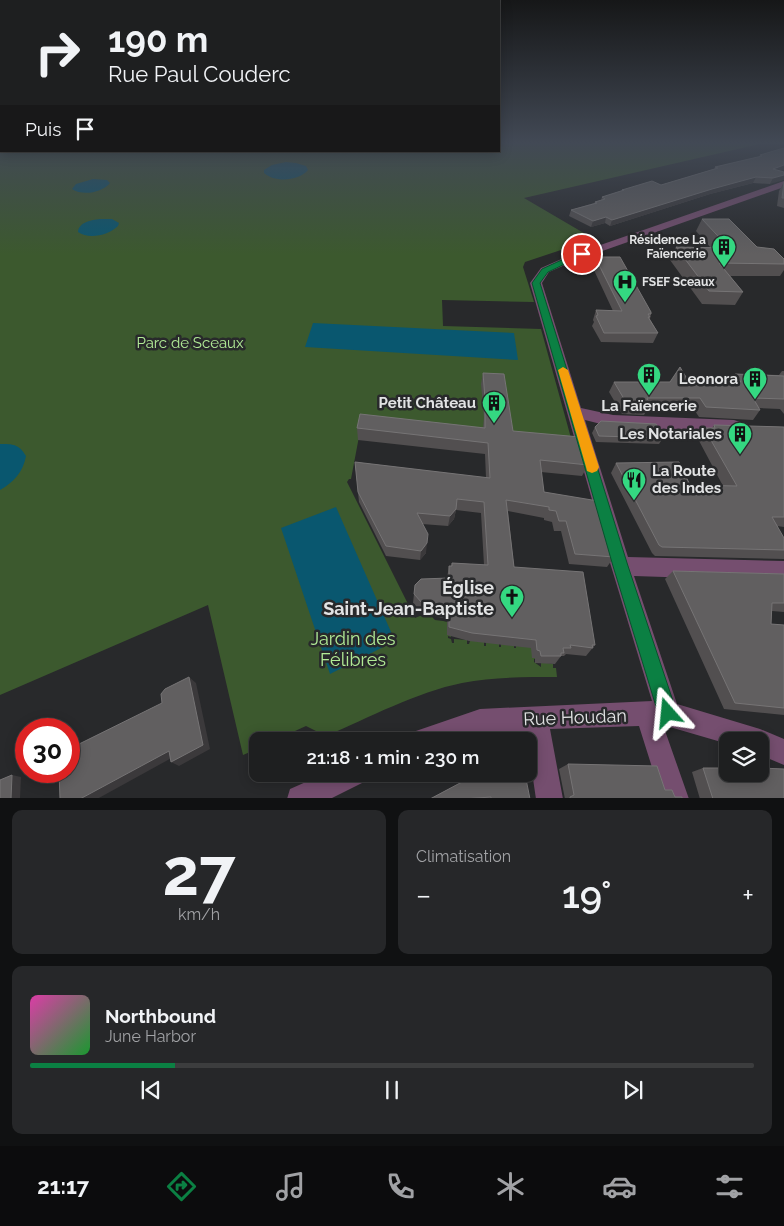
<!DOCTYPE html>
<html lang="fr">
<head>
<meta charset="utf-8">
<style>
  body { margin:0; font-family:Raleway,sans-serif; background:#262729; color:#f1f3f6; height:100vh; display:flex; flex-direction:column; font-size:19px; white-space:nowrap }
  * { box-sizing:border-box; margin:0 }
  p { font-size:16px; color:#a1a2a5 }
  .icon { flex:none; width:28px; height:28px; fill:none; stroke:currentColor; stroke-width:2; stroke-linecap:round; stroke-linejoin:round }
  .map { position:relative; height:798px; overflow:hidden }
  .sheet { display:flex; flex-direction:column; gap:12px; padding:12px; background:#101112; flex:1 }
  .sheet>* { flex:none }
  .top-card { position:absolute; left:0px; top:0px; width:500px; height:152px; box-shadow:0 2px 12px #0003,0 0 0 1px #3c3d3e; background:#1e1f20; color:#f1f3f6; overflow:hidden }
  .tools { position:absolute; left:719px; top:732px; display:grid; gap:10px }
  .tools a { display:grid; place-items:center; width:50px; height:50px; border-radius:10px; background:#1e1f20; box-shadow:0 2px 12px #0003,0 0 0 1px #3c3d3e; font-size:25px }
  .speed { position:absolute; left:15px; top:718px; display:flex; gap:10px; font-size:25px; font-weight:700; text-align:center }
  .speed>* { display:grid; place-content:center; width:65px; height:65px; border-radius:50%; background:#1e1f20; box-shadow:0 2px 12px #0003,0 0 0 1px #3c3d3e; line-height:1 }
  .speed .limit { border:8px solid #d22; background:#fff; color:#111 }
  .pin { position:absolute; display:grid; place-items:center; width:42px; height:42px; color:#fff; margin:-21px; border:2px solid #fff; border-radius:50%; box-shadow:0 1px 5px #0007 }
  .me { position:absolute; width:55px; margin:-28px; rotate:342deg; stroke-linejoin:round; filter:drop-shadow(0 0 4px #0008) }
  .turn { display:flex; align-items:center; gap:18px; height:105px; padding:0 25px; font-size:22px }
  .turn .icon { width:65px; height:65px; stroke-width:2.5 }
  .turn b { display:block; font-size:35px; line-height:42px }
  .then { display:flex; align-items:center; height:48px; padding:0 25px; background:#0003; gap:10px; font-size:19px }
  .big { font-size:38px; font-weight:600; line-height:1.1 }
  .sheet .tile { flex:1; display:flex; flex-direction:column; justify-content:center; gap:8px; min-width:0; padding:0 18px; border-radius:10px; background:#262729 }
  .sheet .dial { align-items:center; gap:0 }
  .dial b { font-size:65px; line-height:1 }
  .song { display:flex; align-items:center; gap:15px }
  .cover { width:60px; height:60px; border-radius:8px; background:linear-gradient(135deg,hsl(320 70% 55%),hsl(130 70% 35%)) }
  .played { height:5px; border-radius:2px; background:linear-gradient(90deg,#0b8043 20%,#3c3d3e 20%) }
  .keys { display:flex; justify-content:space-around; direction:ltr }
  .heat { display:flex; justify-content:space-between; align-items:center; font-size:28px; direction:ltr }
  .sheet .tiles { flex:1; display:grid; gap:12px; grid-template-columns:1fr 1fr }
  .tile:last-child { grid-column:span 2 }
  .trip { position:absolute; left:249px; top:732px; width:288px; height:50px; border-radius:10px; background:#1e1f20; box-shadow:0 2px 12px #0003,0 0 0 1px #3c3d3e; font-weight:600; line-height:50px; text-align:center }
  .tab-bar { display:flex; height:80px; justify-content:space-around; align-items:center; background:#0c0c0d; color:#a1a2a5 }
  .tab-bar .icon { width:35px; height:35px }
  .tab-bar .current { color:#0b8043 }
  .tab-bar b { font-size:22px; color:#f1f3f6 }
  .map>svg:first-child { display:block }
  .green { fill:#3c592e }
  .water { fill:#09576f }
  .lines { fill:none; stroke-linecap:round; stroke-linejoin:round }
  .minor { fill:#754e6f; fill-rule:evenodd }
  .wall { fill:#524f50 }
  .shaded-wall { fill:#3b393b }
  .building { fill:#615f60; stroke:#767475 }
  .route { fill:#0b8043; stroke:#07532c }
  .slow { fill:#f59e0b }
  .labels { text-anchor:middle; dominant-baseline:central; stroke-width:5; stroke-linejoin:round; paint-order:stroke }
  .far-poi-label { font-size:12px; font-weight:bold; fill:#e2e3e4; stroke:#28292b; text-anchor:end }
  .park-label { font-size:15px; fill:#b1eb96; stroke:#28292b }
  .poi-label { font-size:15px; font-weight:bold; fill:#e2e3e4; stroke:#28292b; text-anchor:end }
  .near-poi-label { font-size:18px; font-weight:bold; fill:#e2e3e4; stroke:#28292b; text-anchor:end }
  .near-park-label { font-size:18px; fill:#b1eb96; stroke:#28292b }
  .near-street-label { font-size:18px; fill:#e2e3e4; stroke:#28292b }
</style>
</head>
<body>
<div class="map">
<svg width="784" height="799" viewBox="0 0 784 799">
  <rect width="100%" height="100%" fill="#28292b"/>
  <path class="green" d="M0 143 1 151H499V143H764L524 198 594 239 525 262 523 267 534 302 442 300 443 326 541 329 571 438 361 426 351 479H349L347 482 415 618 420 616 432 617 435 620 451 622V637L448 636V638L451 639 452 643H454V639L467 640V644H469L470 641H484V646H486V642L499 643V647H501V644H514V648H516V644L532 645 537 659H534V662L541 667V662L553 664V668H556L557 677C525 677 493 677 462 683 417 692 368 718 326 736L306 726 273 741H258L257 749 243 755 208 605 0 695Z"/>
  <path class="water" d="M286 162 296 163 306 166 308 170C299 181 275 183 264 173V170L272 165Z
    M93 179 107 180 110 183C102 193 82 196 72 189L76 184Z
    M100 219H112L119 223 118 226C109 235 89 240 78 232 79 222 91 220 100 219Z
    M313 323 514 333 518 360 305 347Z
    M0 444C13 444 19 444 26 456 23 472 14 482 0 490Z
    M336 507 395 641 330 674 281 528Z"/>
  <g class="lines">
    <path class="minor" d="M784 181V187L574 261 549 272 542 283 581 408 613 415 734 420 740 422 742 426 740 430 734 432 613 427 585 420 628 557 784 561V581L634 576 677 704 760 729 784 739V765L760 755V741H728V744L663 725 689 799H662L639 726 550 729 563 799H536L526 731 480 733 457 741H409L413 732 480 709 652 701 611 566 530 283 541 268 566 257Z
      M324 774H366L362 783 330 799H287L290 789Z"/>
  </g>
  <path class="wall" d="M784 148 780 171 770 184 753 183 710 194 610 226 605 223 591 227 569 216 571 210 594 203 595 202 601 200 602 197 622 191V190L661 185 714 169 715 167 759 157 760 155Z
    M784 182V208L777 206 779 191Z
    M702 219 757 247 784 259V270L780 276H730L743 292 735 305 702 304 670 260 676 247 711 248 696 231Z
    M595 257 651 314 650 319 658 333 653 343 601 342 592 326 594 322 593 320 596 310 613 311 592 266Z
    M782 371H784V414L780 409 759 408 760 410 753 420 699 417 693 408H648L644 415 622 414 609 392 614 382H730L735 374 779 375Z
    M483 373 513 431 588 465 582 476 541 472 544 492 614 557 607 567 569 564 561 531H554L552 522 544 520V518L508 511 514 567 595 645 586 656 566 654 564 656H561L555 664 535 663V658H532L531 648 469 641 447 635V618L436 617 433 613 421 612 413 603 415 585 447 578 449 566H451L452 563 484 565 481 513 456 510 454 519 448 526 422 524 426 553 420 560 386 556 359 502 355 462 486 478 485 454 358 440 357 428 483 427 484 418 481 384Z
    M714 425 784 427V527L777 526 784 538V559L655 556 652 553 611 473 616 463 690 485 723 486 697 437 704 428H712Z
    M595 427 663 438 659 444 596 442 592 433Z
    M673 571 784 574V612L772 611 771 624 784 625V715L724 709 665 579Z
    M568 764 665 790 675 797 682 799H565L559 769Z
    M703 768 784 799H700L692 772Z
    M477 774 530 799H430Z"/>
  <path class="shaded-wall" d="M784 165V170L770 174 773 169Z
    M784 175V180L770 184 773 178Z
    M756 177 753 183 710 194 610 226 612 220 712 189Z
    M606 217 605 223 591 227 593 221Z
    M456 509 454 519 448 526 450 516Z
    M427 543 426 553 420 560 421 551Z
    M189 677 196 683 210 749 179 766 171 762Z
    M169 751 177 755 97 799H80Z
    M12 775 21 777 20 799H11Z"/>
  <path class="building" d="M784 148V165L773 169 784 172V175L773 178 756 177 712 189 612 220 606 217 593 221 571 210 597 203 595 202 605 199 602 197 624 190H622L652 181 661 185 718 168 715 167 762 156 760 155Z
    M784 182V198H782Z
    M702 219H729L757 247 774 249 784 259V264L719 263 743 292 709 291 676 247 729 248Z
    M595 257H620L651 312V314H648L650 317H648L658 333H604L596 316 598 315 596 310 622 311Z
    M680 367 689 382H741L735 374 784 376V399L753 398 760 410 706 407 700 398H647L650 405 627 404 614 382H670Z
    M483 373 504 374 513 431 580 437 588 465 540 460 544 492 598 501 614 557 575 554 566 521H559L556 511 549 510V507L506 500 514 567 583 572 595 645H592L593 648 570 645 571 648H563L564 653H561V656H541L540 651 537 650 536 640 472 633 449 627V610L438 609 434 604 422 603 414 594 415 585 421 579 449 578V566H452V563L488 565 484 502 457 499 456 509 450 516 417 513 428 534 427 543 421 551 386 546 358 492 355 462 490 478 488 443 357 428 360 414 485 428V411L486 412Z
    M601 421 656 424 663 438 599 436 595 427Z
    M714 425 784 427V517H772L784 538V550L662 547 659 545 616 463 679 462 690 485 737 486 704 428H715Z
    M673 571 784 574V603H772L771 624 784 625V708L735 703Z
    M189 677 203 745 171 762 169 751 80 799H60L59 771H69V749L162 703 161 694 165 689Z
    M568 764 657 766 665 790H672L675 797H682V799H570V797L574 795Z
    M703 768H728V774H760V768L784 769V799H713Z
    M477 774H525L530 799H491V797L463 799H430Z
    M12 775 11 799H0V780Z"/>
  <linearGradient id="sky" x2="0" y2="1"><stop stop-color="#161718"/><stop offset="0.56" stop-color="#424955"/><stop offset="1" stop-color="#424955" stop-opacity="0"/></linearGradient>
  <rect width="784" height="255" fill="url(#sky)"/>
  <path class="route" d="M579 252 586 254 548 272 540 283 628 566 677 713 674 720 668 723 661 720 658 713 613 566 532 283 542 269Z"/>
  <path class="slow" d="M563 367 568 370 599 467 597 471 592 473 587 471 586 467 558 370Z"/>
  <defs>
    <symbol id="building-pin" viewBox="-11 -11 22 30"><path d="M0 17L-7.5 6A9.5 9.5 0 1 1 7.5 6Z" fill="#34d881" stroke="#28292b"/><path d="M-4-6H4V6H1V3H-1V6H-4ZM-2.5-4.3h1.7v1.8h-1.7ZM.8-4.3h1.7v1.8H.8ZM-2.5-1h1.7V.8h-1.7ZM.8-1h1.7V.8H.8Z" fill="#111"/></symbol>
    <symbol id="hospital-pin" viewBox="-11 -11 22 30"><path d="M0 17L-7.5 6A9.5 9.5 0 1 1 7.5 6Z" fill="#34d881" stroke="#28292b"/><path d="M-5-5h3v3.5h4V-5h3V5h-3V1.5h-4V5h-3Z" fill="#111"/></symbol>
    <symbol id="restaurant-pin" viewBox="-11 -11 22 30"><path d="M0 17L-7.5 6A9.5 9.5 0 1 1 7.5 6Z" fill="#34d881" stroke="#28292b"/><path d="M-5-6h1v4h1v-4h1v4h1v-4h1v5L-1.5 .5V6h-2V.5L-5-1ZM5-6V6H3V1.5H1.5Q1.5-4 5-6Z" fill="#111"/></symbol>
    <symbol id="church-pin" viewBox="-11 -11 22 30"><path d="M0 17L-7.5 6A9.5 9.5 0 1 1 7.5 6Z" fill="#34d881" stroke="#28292b"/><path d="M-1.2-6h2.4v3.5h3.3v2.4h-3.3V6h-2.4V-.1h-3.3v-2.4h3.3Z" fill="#111"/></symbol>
  </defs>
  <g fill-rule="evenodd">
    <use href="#building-pin" x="710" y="233" width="28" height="38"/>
    <use href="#hospital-pin" x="611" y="268" width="28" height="38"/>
    <use href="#building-pin" x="635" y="361" width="28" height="38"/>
    <use href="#building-pin" x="741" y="365" width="28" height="38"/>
    <use href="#building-pin" x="480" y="389" width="28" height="38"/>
    <use href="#building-pin" x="726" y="420" width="28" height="38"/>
    <use href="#restaurant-pin" x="620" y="466" width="28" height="38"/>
    <use href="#church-pin" x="498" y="583" width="28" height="38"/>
  </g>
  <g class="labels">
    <g class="far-poi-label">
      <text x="706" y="240">Résidence La<tspan x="706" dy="14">Faïencerie</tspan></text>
      <text x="642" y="282" text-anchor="start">FSEF Sceaux</text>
    </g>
    <g class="park-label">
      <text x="190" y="343">Parc de Sceaux</text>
    </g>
    <g class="poi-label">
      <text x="738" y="379">Leonora</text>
      <text x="476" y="403">Petit Château</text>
      <text x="649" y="406" text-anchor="middle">La Faïencerie</text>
      <text x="722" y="434">Les Notariales</text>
      <text x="652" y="471" text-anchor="start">La Route<tspan x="652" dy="17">des Indes</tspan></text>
    </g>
    <g class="near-poi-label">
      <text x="494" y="587">Église<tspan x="494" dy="21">Saint-Jean-Baptiste</tspan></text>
    </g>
    <g class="near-park-label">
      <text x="353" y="638">Jardin des<tspan x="353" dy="21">Félibres</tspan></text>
    </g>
    <g class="near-street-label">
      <text transform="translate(575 717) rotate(-2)">Rue Houdan</text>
    </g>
  </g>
</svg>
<div class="tools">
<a><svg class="icon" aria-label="layers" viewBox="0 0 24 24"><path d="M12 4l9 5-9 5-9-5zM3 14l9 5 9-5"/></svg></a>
</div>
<div class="speed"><div class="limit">30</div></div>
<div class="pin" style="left:582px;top:254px;background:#d93025"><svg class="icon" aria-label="arrive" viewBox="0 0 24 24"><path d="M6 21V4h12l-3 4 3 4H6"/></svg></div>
<svg class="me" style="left:668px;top:713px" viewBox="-20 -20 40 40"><path d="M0-17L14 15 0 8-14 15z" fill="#0b8043" stroke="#fff" stroke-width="4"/></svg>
<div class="trip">21:18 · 1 min · 230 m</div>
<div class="top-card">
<div class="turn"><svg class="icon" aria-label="right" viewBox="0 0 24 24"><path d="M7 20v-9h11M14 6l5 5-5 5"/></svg><div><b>190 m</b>Rue Paul Couderc</div></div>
<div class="then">Puis<svg class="icon" aria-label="arrive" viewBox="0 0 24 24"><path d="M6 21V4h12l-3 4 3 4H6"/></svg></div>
</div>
</div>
<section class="sheet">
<div class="tiles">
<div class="tile dial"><b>27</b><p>km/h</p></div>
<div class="tile"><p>Climatisation</p>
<div class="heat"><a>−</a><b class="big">19°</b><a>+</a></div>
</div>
<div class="tile">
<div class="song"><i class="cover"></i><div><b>Northbound</b><p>June Harbor</p></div></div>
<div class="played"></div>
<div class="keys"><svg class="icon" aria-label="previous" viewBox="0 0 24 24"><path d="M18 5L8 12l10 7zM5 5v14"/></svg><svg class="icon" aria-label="pause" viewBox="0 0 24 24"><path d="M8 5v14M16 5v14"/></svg><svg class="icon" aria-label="next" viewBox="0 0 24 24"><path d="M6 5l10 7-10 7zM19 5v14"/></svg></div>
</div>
</div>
</section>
<nav class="tab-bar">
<b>21:17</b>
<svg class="icon current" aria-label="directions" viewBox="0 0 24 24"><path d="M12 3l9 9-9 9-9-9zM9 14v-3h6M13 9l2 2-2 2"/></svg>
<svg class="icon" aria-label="music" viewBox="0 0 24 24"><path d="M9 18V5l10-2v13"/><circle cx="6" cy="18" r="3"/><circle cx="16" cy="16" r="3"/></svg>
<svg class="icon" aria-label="phone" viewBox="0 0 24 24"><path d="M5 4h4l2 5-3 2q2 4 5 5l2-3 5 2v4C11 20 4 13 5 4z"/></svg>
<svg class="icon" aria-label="climate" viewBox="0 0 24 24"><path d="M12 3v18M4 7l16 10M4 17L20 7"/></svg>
<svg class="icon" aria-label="car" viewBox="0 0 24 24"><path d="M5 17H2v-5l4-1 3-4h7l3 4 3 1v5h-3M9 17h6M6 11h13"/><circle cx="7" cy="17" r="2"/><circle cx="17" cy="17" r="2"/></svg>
<svg class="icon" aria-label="filters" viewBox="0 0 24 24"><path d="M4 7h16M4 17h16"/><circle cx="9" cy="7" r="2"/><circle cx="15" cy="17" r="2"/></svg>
</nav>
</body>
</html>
